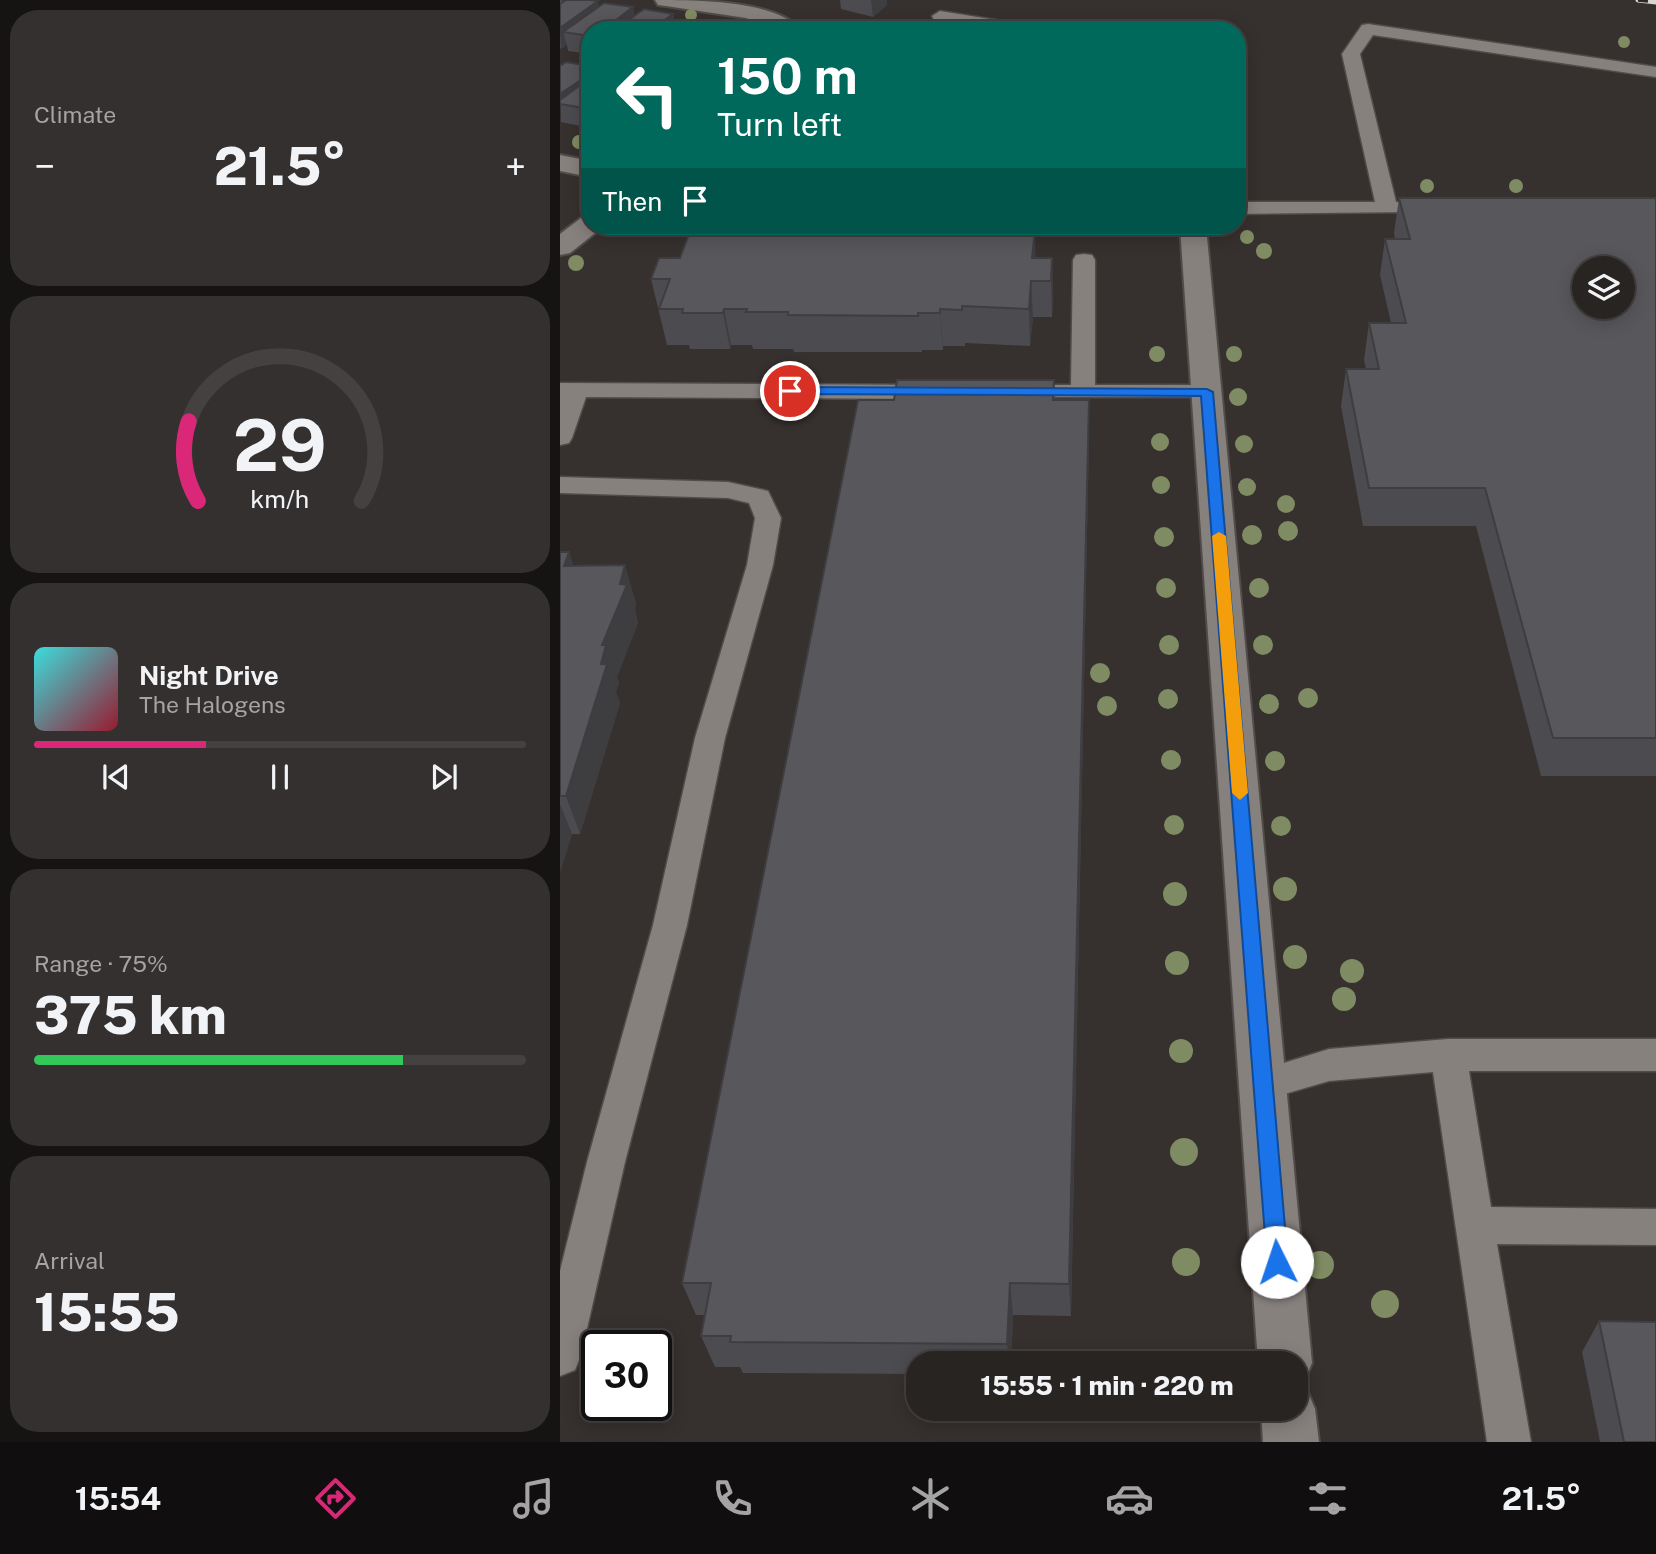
<!DOCTYPE html>
<html lang="en">
<head>
<meta charset="utf-8">
<style>
  body { margin:0; font-family:"Public Sans",sans-serif; background:#34302f; color:#f1f3f6; height:100vh; display:flex; flex-direction:column; font-size:26px; white-space:nowrap }
  * { box-sizing:border-box; margin:0 }
  p { font-size:23px; color:#a5a4a5 }
  .icon { flex:none; width:38px; height:38px; fill:none; stroke:currentColor; stroke-width:2; stroke-linecap:round; stroke-linejoin:round }
  .map { position:relative; flex:1; overflow:hidden }
  .side { display:flex; flex-direction:column; gap:10px; padding:10px; background:#161413; width:560px }
  .side>* { flex:none }
  .guide { position:absolute; left:21px; top:21px; width:665px; height:214px; border-radius:28px; box-shadow:0 4px 18px #0003,0 0 0 2px #444140; background:#00695c; color:#fff; overflow:hidden }
  .controls { position:absolute; left:1012px; top:256px; display:grid; gap:14px }
  .controls a { display:grid; place-items:center; width:63px; height:63px; border-radius:50%; background:#282422; box-shadow:0 4px 18px #0003,0 0 0 2px #444140; font-size:35px }
  .speed { position:absolute; left:21px; top:1330px; display:flex; gap:14px; font-size:35px; font-weight:700; text-align:center }
  .speed>* { display:grid; place-content:center; width:91px; height:91px; border-radius:50%; background:#282422; box-shadow:0 4px 18px #0003,0 0 0 2px #444140; line-height:1 }
  .speed .limit { border:4px solid #111; border-radius:10px; background:#fff; color:#111 }
  .pin { position:absolute; display:grid; place-items:center; width:60px; height:60px; color:#fff; margin:-30px; border:4px solid #fff; border-radius:50%; box-shadow:0 2px 7px #0007 }
  .me { position:absolute; width:77px; margin:-38px; rotate:356deg; stroke-linejoin:round; filter:drop-shadow(0 0 5px #0008) }
  .turn { display:flex; align-items:center; gap:24px; height:147px; padding:0 21px; font-size:32px }
  .turn .icon { width:91px; height:91px; stroke-width:2.5 }
  .turn b { display:block; font-size:49px; line-height:60px }
  .then { display:flex; align-items:center; height:66px; padding:0 21px; background:#0003; gap:14px; font-size:26px }
  .big { font-size:52px; font-weight:800; line-height:1.1 }
  .side .widget { flex:1; display:flex; flex-direction:column; justify-content:center; gap:10px; min-width:0; padding:0 24px; border-radius:28px; background:#34302f }
  .side .dial { align-items:center; gap:0 }
  .dial svg { height:182px; overflow:visible; fill:none; stroke:#444140; stroke-width:7; stroke-linecap:round; text-anchor:middle }
  .dial text { fill:#f1f3f6; stroke:none }
  .song { display:flex; align-items:center; gap:21px }
  .cover { width:84px; height:84px; border-radius:10px; background:linear-gradient(135deg,hsl(180 70% 55%),hsl(350 70% 35%)) }
  .played { height:7px; border-radius:4px; background:linear-gradient(90deg,#db2777 35%,#444140 35%) }
  .keys { display:flex; justify-content:space-around; direction:ltr }
  .heat { display:flex; justify-content:space-between; align-items:center; font-size:38px; direction:ltr }
  .charge { height:10px; border-radius:5px; background:linear-gradient(90deg,#34c759 75%,#444140 0) }
  .trip { position:absolute; left:346px; top:1351px; width:402px; height:70px; border-radius:28px; background:#282422; box-shadow:0 4px 18px #0003,0 0 0 2px #444140; font-weight:800; line-height:70px; text-align:center }
  .tabs { display:flex; height:112px; justify-content:space-around; align-items:center; background:#100e0e; color:#a5a4a5 }
  .tabs .icon { width:49px; height:49px }
  .tabs .active { color:#db2777 }
  .tabs b { font-size:32px; color:#f1f3f6 }
  main { display:flex; flex:1; min-height:0 }
  .map>svg:first-child { display:block }
  .lines { fill:none; stroke-linecap:round; stroke-linejoin:round }
  .service-casing { stroke:#504c4a; stroke-width:3 }
  .minor-casing { stroke:#504c4a; stroke-width:4 }
  .service { fill:#87817e; fill-rule:evenodd }
  .minor { fill:#87817e; fill-rule:evenodd }
  .rail-casing { stroke:#d9d5d3; stroke-width:5 }
  .rail { stroke:#2c2624; stroke-width:3.5; stroke-dasharray:10; stroke-linecap:butt }
  .tree { fill:#7f8b63 }
  .wall { fill:#4c4b4f }
  .shaded-wall { fill:#3e3d40 }
  .building { fill:#58575c; stroke:#3e3d40; stroke-width:2; fill-rule:evenodd }
  .route { fill:#1a73e8; stroke:#114b97; stroke-width:2 }
  .slow { fill:#f59e0b }
</style>
</head>
<body>
<main>
<section class="side">
<div class="widget"><p>Climate</p>
<div class="heat"><a>−</a><b class="big">21.5°</b><a>+</a></div>
</div>
<div class="widget dial"><svg viewBox="0 0 100 80">
<path d="M14 69A42 42 0 1 1 86 69"/>
<path d="M14 69A42 42 0 0 1 10 34" stroke="#db2777"/>
<text x="50" y="56" font-size="32" font-weight="700">29</text>
<text x="50" y="72" font-size="11">km/h</text>
</svg></div>
<div class="widget">
<div class="song"><i class="cover"></i><div><b>Night Drive</b><p>The Halogens</p></div></div>
<div class="played"></div>
<div class="keys"><svg class="icon" aria-label="previous" viewBox="0 0 24 24"><path d="M18 5L8 12l10 7zM5 5v14"/></svg><svg class="icon" aria-label="pause" viewBox="0 0 24 24"><path d="M8 5v14M16 5v14"/></svg><svg class="icon" aria-label="next" viewBox="0 0 24 24"><path d="M6 5l10 7-10 7zM19 5v14"/></svg></div>
</div>
<div class="widget"><p>Range · 75%</p><b class="big">375 km</b><div class="charge"></div></div>
<div class="widget"><p>Arrival</p><b class="big">15:55</b></div>
</section>
<div class="map">
<svg width="1096" height="1442" viewBox="0 0 1096 1442">
  <rect width="100%" height="100%" fill="#36302e"/>
  <g class="lines">
    <defs>
      <path id="service" d="M380 11 467 25 475 30H434L374 20 372 16Z
        M808 24 1096 67V77L813 35 800 54 836 202 851 204 854 208 851 212 677 214V202H815L782 54 802 25Z
        M524 254 532 255 535 260V385H647L655 387 659 392 655 397H446L442 392 446 387 454 385H511L513 260 516 255Z
        M0 383 377 385 385 387 389 392 385 397 377 399 26 397 12 438 9 443 0 445Z
        M0 477 168 482 208 491 221 518 213 565 165 738 127 925 65 1162 21 1355 15 1370 0 1376V1271L27 1162 93 925 135 738 187 565 195 518 189 503 168 498 0 493Z
        M888 1039H1096V1071H909L931 1207 1096 1209V1245L937 1244 971 1442H927L873 1072 769 1081 704 1100 691 1095 686 1084 691 1073 769 1049Z"/>
      <path id="minor" d="M95 0C133 0 217 0 241 30H215L186 18 106 6 98 5Z
        M0 155 30 161V177L0 171Z
        M30 216V226H42L39 230 10 253 0 255V234L21 218Z
        M620 226H646L752 1363 744 1382 737 1385V1363H698Z
        M737 1385 747 1390 755 1409 759 1442H703L701 1409H737Z"/>
    </defs>
    <use href="#service" class="service-casing"/>
    <use href="#minor" class="minor-casing"/>
    <use href="#service" class="service"/>
    <use href="#minor" class="minor"/>
    <defs>
      <path id="rail" d="M1078 0 1096 2"/>
    </defs>
    <use href="#rail" class="rail-casing"/>
    <use href="#rail" class="rail"/>
  </g>
  <g class="tree">
    <circle cx="131" cy="15" r="6"/>
    <circle cx="1064" cy="42" r="6"/>
    <circle cx="19" cy="142" r="7"/>
    <circle cx="867" cy="186" r="7"/>
    <circle cx="956" cy="186" r="7"/>
    <circle cx="687" cy="237" r="7"/>
    <circle cx="704" cy="251" r="8"/>
    <circle cx="16" cy="263" r="8"/>
    <circle cx="597" cy="354" r="8"/>
    <circle cx="674" cy="354" r="8"/>
    <circle cx="678" cy="397" r="9"/>
    <circle cx="600" cy="442" r="9"/>
    <circle cx="684" cy="444" r="9"/>
    <circle cx="601" cy="485" r="9"/>
    <circle cx="687" cy="487" r="9"/>
    <circle cx="726" cy="504" r="9"/>
    <circle cx="728" cy="531" r="10"/>
    <circle cx="692" cy="535" r="10"/>
    <circle cx="604" cy="537" r="10"/>
    <circle cx="606" cy="588" r="10"/>
    <circle cx="699" cy="588" r="10"/>
    <circle cx="609" cy="645" r="10"/>
    <circle cx="703" cy="645" r="10"/>
    <circle cx="540" cy="673" r="10"/>
    <circle cx="748" cy="698" r="10"/>
    <circle cx="608" cy="699" r="10"/>
    <circle cx="709" cy="704" r="10"/>
    <circle cx="547" cy="706" r="10"/>
    <circle cx="611" cy="760" r="10"/>
    <circle cx="715" cy="761" r="10"/>
    <circle cx="614" cy="825" r="10"/>
    <circle cx="721" cy="826" r="10"/>
    <circle cx="725" cy="889" r="12"/>
    <circle cx="615" cy="894" r="12"/>
    <circle cx="735" cy="957" r="12"/>
    <circle cx="617" cy="963" r="12"/>
    <circle cx="792" cy="971" r="12"/>
    <circle cx="784" cy="999" r="12"/>
    <circle cx="621" cy="1051" r="12"/>
    <circle cx="624" cy="1152" r="14"/>
    <circle cx="626" cy="1262" r="14"/>
    <circle cx="760" cy="1265" r="14"/>
    <circle cx="825" cy="1304" r="14"/>
  </g>
  <path class="wall" d="M0 0 39 6 75 15 113 14 116 29 154 28 155 30H30V54L8 51 7 45 0 49Z
    M280 0H327V5L313 17 281 9Z
    M0 66H30V128L1 122Z
    M839 198H1096V776H981L916 526H803L781 406 786 369H806L804 360 809 323H831L820 275 825 239H835L834 233Z
    M394 230 454 231 476 258H492L493 294 492 317H473L470 346 405 343V346H383V350H362V352H234L233 349H193L192 345H171L170 349H130L129 345H107L91 279 120 258 190 231 313 232Z
    M494 380 495 400 529 437 511 1316 453 1315 451 1363H359V1374L183 1373 180 1367H155L141 1336 145 1315H136L122 1283 334 400Z
    M0 552H9L13 565 76 603 75 610 78 623 57 677 59 683 56 692 60 703 20 834H12L0 872Z
    M1039 1321 1096 1442H1040L1022 1352Z"/>
  <path class="shaded-wall" d="M311 0H327V5L313 17Z
    M38 1 42 19 3 32 7 45 1 49 0 28Z
    M73 7 77 26 72 30H43Z
    M113 14 116 30H90Z
    M30 74V96L0 104V94Z
    M475 231 476 267 472 258Z
    M492 258 493 294 492 317 491 281Z
    M471 281 473 317 470 346 469 309Z
    M164 309 171 345 170 349 163 313Z
    M380 309 383 346V350L380 313Z
    M529 400V437L511 1316 509 1284Z
    M9 552 21 590 4 566Z
    M65 565 76 603 75 610 78 623 57 677 59 683 56 692 60 703 20 834 6 796 41 664 42 645Z
    M0 804 12 834 0 872Z
    M450 1283 453 1315 451 1363H449L447 1344Z"/>
  <path class="building" d="M6 0H30L38 1 0 28V4Z
    M44 3 73 7 43 30H30V36L3 32Z
    M84 9 113 14 90 30H54Z
    M134 25 154 28 152 30H115L119 27 128 29Z
    M6 62 30 66V74L0 94V66Z
    M30 78V109L0 104V100Z
    M839 198H1096V738H993L925 488H809L786 369H819L809 323H846L825 239H850ZM1024 268H1062V306H1024Z
    M291 226 289 232H313L314 226 394 227V230H412V227L454 228V231H475L472 258H492L491 281H471L469 309 402 306V310L380 309V313H358V316L228 315V312H186L187 309H164L163 313H122L123 309H99L110 279H91L99 258H120L130 231H150L151 228H190L189 231H210L212 228Z
    M337 380H494L493 400H529L509 1284 450 1283 447 1344 170 1342 171 1336H141L151 1283H122L298 400H334Z
    M0 552H9L4 566 65 565 60 584 67 585 42 645H46L41 664H47L6 796H0Z
    M1039 1321 1096 1322V1442H1064Z"/>
  <path class="route" d="M230 387 647 389 653 392 728 1262 725 1269 717 1272 710 1269 707 1262 641 396 225 394 224 391Z"/>
  <path class="slow" d="M659 532 666 536 688 793 680 800 672 793 652 536Z"/>
</svg>
<div class="controls">
<a><svg class="icon" aria-label="layers" viewBox="0 0 24 24"><path d="M12 4l9 5-9 5-9-5zM3 14l9 5 9-5"/></svg></a>
</div>
<div class="speed"><div class="limit">30</div></div>
<div class="pin" style="left:230px;top:391px;background:#d93025"><svg class="icon" aria-label="arrive" viewBox="0 0 24 24"><path d="M6 21V4h12l-3 4 3 4H6"/></svg></div>
<svg class="me" style="left:717px;top:1262px" viewBox="-20 -20 40 40"><circle r="19" fill="#fff"/><path d="M0-13L10 11 0 6-10 11z" fill="#1a73e8"/></svg>
<div class="trip">15:55 · 1 min · 220 m</div>
<div class="guide">
<div class="turn"><svg class="icon" aria-label="left" viewBox="0 0 24 24"><path d="M17 20v-9H6M10 6l-5 5 5 5"/></svg><div><b>150 m</b>Turn left</div></div>
<div class="then">Then<svg class="icon" aria-label="arrive" viewBox="0 0 24 24"><path d="M6 21V4h12l-3 4 3 4H6"/></svg></div>
</div>
</div>
</main>
<nav class="tabs">
<b>15:54</b>
<svg class="icon active" aria-label="directions" viewBox="0 0 24 24"><path d="M12 3l9 9-9 9-9-9zM9 14v-3h6M13 9l2 2-2 2"/></svg>
<svg class="icon" aria-label="music" viewBox="0 0 24 24"><path d="M9 18V5l10-2v13"/><circle cx="6" cy="18" r="3"/><circle cx="16" cy="16" r="3"/></svg>
<svg class="icon" aria-label="phone" viewBox="0 0 24 24"><path d="M5 4h4l2 5-3 2q2 4 5 5l2-3 5 2v4C11 20 4 13 5 4z"/></svg>
<svg class="icon" aria-label="climate" viewBox="0 0 24 24"><path d="M12 3v18M4 7l16 10M4 17L20 7"/></svg>
<svg class="icon" aria-label="car" viewBox="0 0 24 24"><path d="M5 17H2v-5l4-1 3-4h7l3 4 3 1v5h-3M9 17h6M6 11h13"/><circle cx="7" cy="17" r="2"/><circle cx="17" cy="17" r="2"/></svg>
<svg class="icon" aria-label="filters" viewBox="0 0 24 24"><path d="M4 7h16M4 17h16"/><circle cx="9" cy="7" r="2"/><circle cx="15" cy="17" r="2"/></svg>
<b>21.5°</b>
</nav>
</body>
</html>
